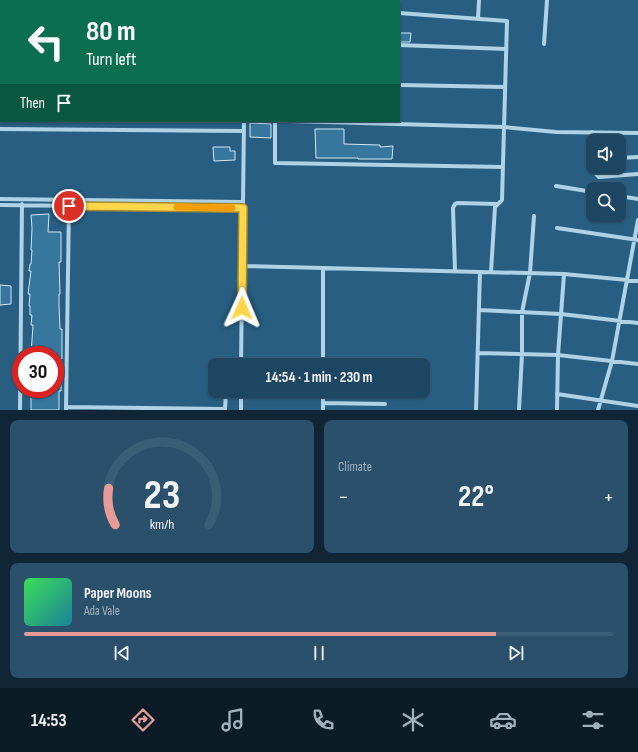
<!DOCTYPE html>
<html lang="en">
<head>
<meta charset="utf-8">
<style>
  body { margin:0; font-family:"Sofia Sans Condensed",sans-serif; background:#2a506b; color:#f1f3f6; height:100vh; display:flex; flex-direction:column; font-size:15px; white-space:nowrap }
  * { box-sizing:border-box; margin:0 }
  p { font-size:13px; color:#a0b1be }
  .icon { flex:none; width:22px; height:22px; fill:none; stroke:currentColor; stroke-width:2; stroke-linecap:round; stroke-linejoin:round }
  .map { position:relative; height:410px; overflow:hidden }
  .panel { display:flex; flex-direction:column; gap:10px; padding:10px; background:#102636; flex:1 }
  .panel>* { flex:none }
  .banner { position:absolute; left:0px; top:0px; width:400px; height:122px; box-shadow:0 1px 3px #0004,0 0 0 1px #3b5e77; background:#0b6e4f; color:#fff; overflow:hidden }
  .tools { position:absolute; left:586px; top:134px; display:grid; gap:8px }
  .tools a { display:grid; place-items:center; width:40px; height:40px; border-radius:8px; background:#1d4662; box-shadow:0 1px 3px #0004,0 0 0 1px #3b5e77; font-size:20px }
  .speed { position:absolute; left:12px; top:346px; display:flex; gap:8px; font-size:20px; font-weight:700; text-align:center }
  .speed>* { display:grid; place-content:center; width:52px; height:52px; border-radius:50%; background:#1d4662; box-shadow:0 1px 3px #0004,0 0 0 1px #3b5e77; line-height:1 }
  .speed .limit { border:6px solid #d22; background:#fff; color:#111 }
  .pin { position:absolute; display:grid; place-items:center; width:34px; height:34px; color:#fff; margin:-17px; border:2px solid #fff; border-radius:50%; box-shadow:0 1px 4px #0007 }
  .me { position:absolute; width:44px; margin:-22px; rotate:1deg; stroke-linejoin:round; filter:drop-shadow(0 0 3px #0008) }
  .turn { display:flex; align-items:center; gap:14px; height:84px; padding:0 20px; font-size:18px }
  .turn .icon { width:52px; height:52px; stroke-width:2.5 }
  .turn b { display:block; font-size:28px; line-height:34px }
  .then { display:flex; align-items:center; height:38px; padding:0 20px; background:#0003; gap:8px; font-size:15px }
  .big { font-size:30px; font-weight:700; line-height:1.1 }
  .panel .tile { flex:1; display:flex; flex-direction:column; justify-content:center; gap:6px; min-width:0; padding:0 14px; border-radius:8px; background:#2a506b }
  .panel .dial { align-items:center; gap:0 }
  .dial svg { height:104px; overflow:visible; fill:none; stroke:#3b5e77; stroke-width:7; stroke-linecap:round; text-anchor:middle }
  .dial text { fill:#f1f3f6; stroke:none }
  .song { display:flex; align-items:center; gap:12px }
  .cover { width:48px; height:48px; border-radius:6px; background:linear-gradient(135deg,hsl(130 70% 55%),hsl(190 70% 35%)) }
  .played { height:4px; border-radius:2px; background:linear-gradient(90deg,#e69b98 80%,#3b5e77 80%) }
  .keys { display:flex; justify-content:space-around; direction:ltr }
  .heat { display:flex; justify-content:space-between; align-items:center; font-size:22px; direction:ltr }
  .panel .tiles { flex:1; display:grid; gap:10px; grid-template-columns:1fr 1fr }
  .tile:last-child { grid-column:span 2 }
  .trip { position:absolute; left:208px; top:358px; width:222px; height:40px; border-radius:8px; background:#1d4662; box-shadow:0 1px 3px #0004,0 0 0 1px #3b5e77; font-weight:700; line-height:40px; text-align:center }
  .tab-bar { display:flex; height:64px; justify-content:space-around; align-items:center; background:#0c1c27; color:#a0b1be }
  .tab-bar .icon { width:28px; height:28px }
  .tab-bar .current { color:#e69b98 }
  .tab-bar b { font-size:18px; color:#f1f3f6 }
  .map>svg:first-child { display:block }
  .building { fill:#37779e; stroke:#d2e8f5 }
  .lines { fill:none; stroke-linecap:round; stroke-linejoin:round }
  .street { stroke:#afd2e6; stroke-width:4 }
  .route-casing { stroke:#a68a30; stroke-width:10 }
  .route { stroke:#ffd54a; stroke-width:7 }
  .slow { stroke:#f59e0b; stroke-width:7 }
</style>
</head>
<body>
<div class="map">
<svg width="638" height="410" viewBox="0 0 638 410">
  <rect width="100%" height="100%" fill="#275e82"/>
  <path class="building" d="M399 33H411L410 42H399Z
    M250 123 271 124V138L250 137Z
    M315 129H344V144L380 145V147L393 146 392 159H358V158H316Z
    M213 147H230V151H235V160L214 161Z
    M49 214 48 232H61V262H59L60 294H59V305L60 329H62V359H55V355H31L33 325H31L32 315H30V306H29L30 294H28L31 271H29L30 264H31L32 250H31L32 228 31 215Z
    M0 285 11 286V304L0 305Z
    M55 373H61V391H59V410H31V389H55Z"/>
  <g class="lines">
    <path class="street" d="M245 1V0
      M391 1V0
      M399 13 507 21 502 200 495 207 491 272
      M478 19 479 0
      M544 44 547 0
      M399 45 506 49
      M0 61H1
      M399 85 505 87
      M275 121V163L503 167
      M288 121 504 127 556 132 638 133
      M0 129 244 131
      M592 132 593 142
      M619 158 638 157
      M595 167 596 174 599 177 638 174
      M556 186 593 192
      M619 196 638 199
      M0 199 243 202
      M0 205 243 208
      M557 228 638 240
      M242 266 564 274 558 355 638 364
      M323 268V365
      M455 271 453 208 455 204 457 203 498 204
      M564 274 638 281
      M479 310 561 314 638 323
      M478 353 558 355 557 410
      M323 364H388
      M241 365 244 121
      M323 391V410
      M557 394 638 406
      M323 403 385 404
      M66 407 225 409
      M20 410 22 204
      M66 410 69 204
      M225 410 226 391
      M241 410V391
      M476 410 480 272
      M519 410 522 354V312L530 273 534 216
      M598 410 612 361 638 220"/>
  </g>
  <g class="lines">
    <defs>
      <path id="route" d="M69 206 243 208 242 308"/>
    </defs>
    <use href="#route" class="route-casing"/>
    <use href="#route" class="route"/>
    <path class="slow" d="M177 207 232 208"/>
  </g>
</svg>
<div class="tools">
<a><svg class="icon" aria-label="sound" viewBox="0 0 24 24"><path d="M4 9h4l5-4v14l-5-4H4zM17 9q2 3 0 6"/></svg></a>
<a><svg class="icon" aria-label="search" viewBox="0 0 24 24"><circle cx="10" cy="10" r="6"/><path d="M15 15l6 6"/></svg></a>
</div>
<div class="speed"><div class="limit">30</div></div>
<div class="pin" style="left:69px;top:206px;background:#d93025"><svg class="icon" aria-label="arrive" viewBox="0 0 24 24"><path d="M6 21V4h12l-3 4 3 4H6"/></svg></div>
<svg class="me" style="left:242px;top:308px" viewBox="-20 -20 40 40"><path d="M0-17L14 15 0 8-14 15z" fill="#ffd54a" stroke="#fff" stroke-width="4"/></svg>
<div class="trip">14:54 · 1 min · 230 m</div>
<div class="banner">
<div class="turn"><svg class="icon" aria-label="left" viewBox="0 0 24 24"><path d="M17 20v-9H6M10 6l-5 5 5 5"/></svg><div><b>80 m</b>Turn left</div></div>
<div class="then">Then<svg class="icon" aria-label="arrive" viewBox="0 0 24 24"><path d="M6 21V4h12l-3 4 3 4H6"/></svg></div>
</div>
</div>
<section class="panel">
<div class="tiles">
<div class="tile dial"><svg viewBox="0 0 100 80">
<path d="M14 69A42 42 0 1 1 86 69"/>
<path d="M14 69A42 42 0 0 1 9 41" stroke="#e69b98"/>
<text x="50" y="56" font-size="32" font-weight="700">23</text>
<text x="50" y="72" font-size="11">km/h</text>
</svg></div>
<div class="tile"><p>Climate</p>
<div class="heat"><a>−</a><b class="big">22°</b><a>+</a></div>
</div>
<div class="tile">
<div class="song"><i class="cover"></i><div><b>Paper Moons</b><p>Ada Vale</p></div></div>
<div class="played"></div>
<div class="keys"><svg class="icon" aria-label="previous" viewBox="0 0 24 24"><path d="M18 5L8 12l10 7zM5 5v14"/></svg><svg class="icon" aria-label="pause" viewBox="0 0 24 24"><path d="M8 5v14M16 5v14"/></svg><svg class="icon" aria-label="next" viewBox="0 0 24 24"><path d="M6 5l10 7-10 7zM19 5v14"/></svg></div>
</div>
</div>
</section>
<nav class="tab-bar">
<b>14:53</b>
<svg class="icon current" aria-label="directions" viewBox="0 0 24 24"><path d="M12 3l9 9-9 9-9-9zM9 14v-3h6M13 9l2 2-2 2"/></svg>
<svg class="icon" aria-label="music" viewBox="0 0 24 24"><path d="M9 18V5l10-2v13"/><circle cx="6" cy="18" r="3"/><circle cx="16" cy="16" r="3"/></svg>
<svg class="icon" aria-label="phone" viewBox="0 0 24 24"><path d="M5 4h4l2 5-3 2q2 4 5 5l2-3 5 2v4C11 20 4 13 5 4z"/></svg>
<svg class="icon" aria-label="climate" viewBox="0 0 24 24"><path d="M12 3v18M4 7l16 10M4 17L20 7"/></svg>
<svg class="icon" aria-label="car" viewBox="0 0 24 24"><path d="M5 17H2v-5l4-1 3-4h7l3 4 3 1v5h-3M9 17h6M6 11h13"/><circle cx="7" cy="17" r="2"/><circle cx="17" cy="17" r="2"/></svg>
<svg class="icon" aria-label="filters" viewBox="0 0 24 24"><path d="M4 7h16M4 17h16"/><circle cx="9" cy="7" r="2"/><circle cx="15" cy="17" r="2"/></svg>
</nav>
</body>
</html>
